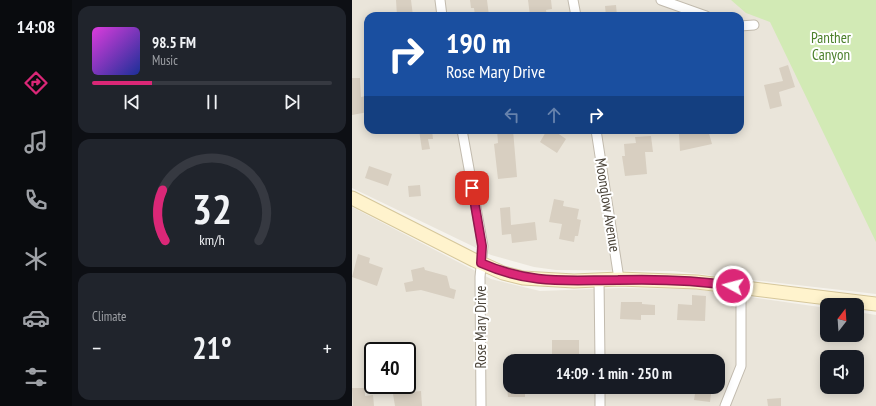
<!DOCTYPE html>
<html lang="en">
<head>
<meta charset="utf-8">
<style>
  body { margin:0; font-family:"PT Sans Narrow",sans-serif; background:#20242c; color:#f1f3f6; height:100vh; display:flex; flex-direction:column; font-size:15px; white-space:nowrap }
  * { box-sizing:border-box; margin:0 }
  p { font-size:13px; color:#9ea1a6 }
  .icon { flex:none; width:22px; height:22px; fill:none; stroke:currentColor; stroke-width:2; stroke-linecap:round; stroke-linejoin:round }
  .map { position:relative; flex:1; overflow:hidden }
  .sheet { display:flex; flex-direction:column; gap:6px; padding:6px; background:#0d0f14; width:280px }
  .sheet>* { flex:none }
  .top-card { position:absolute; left:12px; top:12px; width:380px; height:122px; border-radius:12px; box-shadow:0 2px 10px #0003; background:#1a4fa0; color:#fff; overflow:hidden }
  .needle { width:26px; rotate:17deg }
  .buttons { position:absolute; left:468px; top:298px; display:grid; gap:8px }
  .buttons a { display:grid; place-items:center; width:44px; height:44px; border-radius:8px; background:#171b24; box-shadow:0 2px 10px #0003; font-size:20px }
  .speed { position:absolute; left:12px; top:342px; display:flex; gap:8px; font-size:20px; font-weight:700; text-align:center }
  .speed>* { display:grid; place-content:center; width:52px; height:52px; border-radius:50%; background:#171b24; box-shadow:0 2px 10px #0003; line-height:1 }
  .speed .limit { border:2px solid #111; border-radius:6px; background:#fff; color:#111 }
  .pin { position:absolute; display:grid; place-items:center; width:34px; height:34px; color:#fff; margin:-17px; border-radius:8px; box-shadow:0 2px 6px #0006 }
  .me { position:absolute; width:44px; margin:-22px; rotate:277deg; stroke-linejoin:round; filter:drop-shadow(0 0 3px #0008) }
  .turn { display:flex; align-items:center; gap:14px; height:84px; padding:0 16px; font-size:18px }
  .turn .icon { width:52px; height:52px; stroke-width:2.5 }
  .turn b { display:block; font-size:28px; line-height:34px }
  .lanes { display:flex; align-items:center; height:38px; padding:0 16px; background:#0003; justify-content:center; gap:20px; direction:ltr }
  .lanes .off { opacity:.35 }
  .big { font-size:30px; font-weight:700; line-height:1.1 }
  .sheet .widget { flex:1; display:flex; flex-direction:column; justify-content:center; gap:6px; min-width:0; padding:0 14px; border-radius:12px; background:#20242c }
  .sheet .dial { align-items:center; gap:0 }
  .dial svg { height:104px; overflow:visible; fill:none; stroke:#363941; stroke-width:7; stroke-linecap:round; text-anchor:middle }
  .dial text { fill:#f1f3f6; stroke:none }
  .song { display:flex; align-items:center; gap:12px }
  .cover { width:48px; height:48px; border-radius:6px; background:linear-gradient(135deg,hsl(300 70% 55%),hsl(230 70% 35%)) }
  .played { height:4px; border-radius:2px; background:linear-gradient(90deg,#db2777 25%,#363941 25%) }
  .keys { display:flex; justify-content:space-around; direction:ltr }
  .heat { display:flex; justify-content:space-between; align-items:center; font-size:22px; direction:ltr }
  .trip { position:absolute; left:151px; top:354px; width:222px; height:40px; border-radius:12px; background:#171b24; box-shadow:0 2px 10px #0003; font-weight:700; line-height:40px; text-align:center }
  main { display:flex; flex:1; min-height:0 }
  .menu { display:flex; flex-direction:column; width:72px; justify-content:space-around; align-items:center; background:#090b0e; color:#9ea1a6 }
  .menu .icon { width:28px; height:28px }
  .menu .current { color:#db2777 }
  .menu b { font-size:18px; color:#f1f3f6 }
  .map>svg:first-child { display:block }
  .residential { fill:#eae5da; fill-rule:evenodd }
  .green { fill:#d2eab5 }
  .building { fill:#d8cfc1 }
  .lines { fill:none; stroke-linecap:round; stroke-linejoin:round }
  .street-casing { stroke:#c2bbae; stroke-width:11 }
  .secondary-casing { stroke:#d6c79b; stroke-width:15 }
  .street { stroke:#fff; stroke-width:9 }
  .secondary { stroke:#fff3cd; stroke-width:13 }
  .route-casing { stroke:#8e194d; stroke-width:10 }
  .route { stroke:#db2777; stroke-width:7 }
  .labels { text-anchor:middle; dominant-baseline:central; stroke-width:4; stroke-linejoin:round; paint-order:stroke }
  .park-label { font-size:15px; fill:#4a7f2a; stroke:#fff }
  .street-label { font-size:15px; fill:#4b4439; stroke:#fff }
</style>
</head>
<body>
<main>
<nav class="menu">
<b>14:08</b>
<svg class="icon current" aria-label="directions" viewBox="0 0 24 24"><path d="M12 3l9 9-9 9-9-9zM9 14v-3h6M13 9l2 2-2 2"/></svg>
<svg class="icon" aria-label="music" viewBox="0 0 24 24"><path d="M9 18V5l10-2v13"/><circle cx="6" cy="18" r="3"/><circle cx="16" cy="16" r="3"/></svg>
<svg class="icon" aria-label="phone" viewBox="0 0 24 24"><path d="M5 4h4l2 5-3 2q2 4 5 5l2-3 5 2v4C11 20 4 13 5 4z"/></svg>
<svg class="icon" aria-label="climate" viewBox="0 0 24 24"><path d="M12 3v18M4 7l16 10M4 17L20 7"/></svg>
<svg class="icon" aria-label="car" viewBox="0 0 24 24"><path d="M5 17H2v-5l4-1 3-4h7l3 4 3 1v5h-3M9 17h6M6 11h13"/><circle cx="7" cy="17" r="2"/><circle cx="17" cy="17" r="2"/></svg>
<svg class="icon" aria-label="filters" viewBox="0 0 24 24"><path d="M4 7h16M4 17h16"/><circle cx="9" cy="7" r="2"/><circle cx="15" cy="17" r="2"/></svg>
</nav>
<section class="sheet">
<div class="widget">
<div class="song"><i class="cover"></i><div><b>98.5 FM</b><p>Music</p></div></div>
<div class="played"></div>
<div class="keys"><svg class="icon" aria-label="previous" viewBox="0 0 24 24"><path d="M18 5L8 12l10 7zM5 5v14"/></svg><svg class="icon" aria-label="pause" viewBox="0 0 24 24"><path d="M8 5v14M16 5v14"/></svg><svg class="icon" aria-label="next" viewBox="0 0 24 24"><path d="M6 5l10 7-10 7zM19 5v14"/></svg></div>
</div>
<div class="widget dial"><svg viewBox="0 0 100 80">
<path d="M14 69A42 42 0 1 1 86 69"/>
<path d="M14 69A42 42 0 0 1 12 30" stroke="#db2777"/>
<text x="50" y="56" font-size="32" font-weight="700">32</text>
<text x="50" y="72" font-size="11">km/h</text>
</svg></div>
<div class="widget"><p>Climate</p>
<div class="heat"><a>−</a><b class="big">21°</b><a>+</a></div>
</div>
</section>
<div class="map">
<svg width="524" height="406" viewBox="0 0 524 406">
  <rect width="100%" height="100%" fill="#f6f3ec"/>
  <path class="residential" d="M0 0H524V294L321 271 204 270 182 267 139 255 0 188ZM16 16H388V130H16Z
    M0 207 139 279 188 291 267 288 342 289 475 308V335H505V312L524 315V406H0ZM21 351H55V385H21ZM475 357H505V387H475ZM158 361H366V387H158Z"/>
  <path class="green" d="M379 0H524V242L418 22 394 13Z"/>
  <path class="building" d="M44 0H59L61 16H45Z
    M118 0H135L137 16H123L122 8H119Z
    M176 0H199L200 9 194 10 195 16H178Z
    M264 5 265 16H254L253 6Z
    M436 65 443 87 427 92 430 106 418 109 412 85 431 81 427 68Z
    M0 78H8L9 97 14 96 16 112 0 115Z
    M67 130H80L81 139H76L78 149 70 150Z
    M145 130H161L165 177 146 179 142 144 146 143Z
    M195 130H201L214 139 205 153 188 142Z
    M344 130H356L360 144 328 151 327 134Z
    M299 136 301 152H293L295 174 273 176 270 156H273L272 144 284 143 283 137Z
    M17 166 40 174 36 186 13 178Z
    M68 185 69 196 57 197 56 186Z
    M202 199 212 201 211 206 227 209 225 219 229 220 226 236H223L222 242 207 239 210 224 197 222Z
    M158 207 159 225 183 222 185 240 160 243 159 234 150 235 148 208Z
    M6 254 18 258 17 263 31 268 25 286 0 277Z
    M72 267 73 270 95 276 98 288 104 290 102 299 69 290 54 292 52 283 61 281 59 270Z
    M340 295 354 296 353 321 325 320 326 304 340 305Z
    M269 302H290V304L303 305V315H289V320L268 319Z
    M200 340H227V355H200Z
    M155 387H173V397H156Z
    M344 387H360L358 402 342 400Z
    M0 388H13V396L21 395 22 406H1Z
    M69 391 70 406H43L41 394Z
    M429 398V406H416L415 399Z"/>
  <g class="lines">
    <defs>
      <path id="street" d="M88 0 90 16
        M221 0 224 16
        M309 0 354 16
        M388 26 402 25
        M110 130 131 246 128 277 129 406
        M244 130 267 279
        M247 280 248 361
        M248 387V406
        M373 406 389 366V287"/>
      <path id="secondary" d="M0 198 122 260 151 273 171 278 222 281 267 279 345 282 524 304"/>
    </defs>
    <use href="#street" class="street-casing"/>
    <use href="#secondary" class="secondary-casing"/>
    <use href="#street" class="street"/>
    <use href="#secondary" class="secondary"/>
  </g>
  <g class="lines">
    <defs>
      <path id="route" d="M120 188 130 246 129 263C179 285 214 280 266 280 304 279 343 280 381 286"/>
    </defs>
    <use href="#route" class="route-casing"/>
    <use href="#route" class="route"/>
  </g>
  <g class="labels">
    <g class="park-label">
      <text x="479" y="37">Panther<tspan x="479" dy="17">Canyon</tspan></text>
    </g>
    <g class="street-label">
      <text transform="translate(256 205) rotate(81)">Moonglow Avenue</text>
      <text transform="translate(128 327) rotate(-90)">Rose Mary Drive</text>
    </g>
  </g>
</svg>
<div class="buttons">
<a><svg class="needle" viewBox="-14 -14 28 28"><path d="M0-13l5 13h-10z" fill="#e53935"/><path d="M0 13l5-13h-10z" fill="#9ea1a6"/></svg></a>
<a><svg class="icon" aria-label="sound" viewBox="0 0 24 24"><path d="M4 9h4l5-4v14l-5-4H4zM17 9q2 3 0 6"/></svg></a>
</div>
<div class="speed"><div class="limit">40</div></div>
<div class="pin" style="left:120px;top:188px;background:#d93025"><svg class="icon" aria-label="arrive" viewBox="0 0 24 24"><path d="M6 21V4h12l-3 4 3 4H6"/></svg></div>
<svg class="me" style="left:381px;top:286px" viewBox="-20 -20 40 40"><circle r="17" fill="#db2777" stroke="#fff" stroke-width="3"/><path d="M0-11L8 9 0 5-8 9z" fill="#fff"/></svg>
<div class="trip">14:09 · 1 min · 250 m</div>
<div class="top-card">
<div class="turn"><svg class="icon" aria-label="right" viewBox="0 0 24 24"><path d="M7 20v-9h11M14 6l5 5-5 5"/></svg><div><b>190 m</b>Rose Mary Drive</div></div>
<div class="lanes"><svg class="icon off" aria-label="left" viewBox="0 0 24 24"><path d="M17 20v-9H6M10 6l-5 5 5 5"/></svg><svg class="icon off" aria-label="ahead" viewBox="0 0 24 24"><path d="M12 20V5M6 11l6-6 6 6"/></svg><svg class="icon" aria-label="right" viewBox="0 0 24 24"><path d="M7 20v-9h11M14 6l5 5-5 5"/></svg></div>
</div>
</div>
</main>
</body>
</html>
